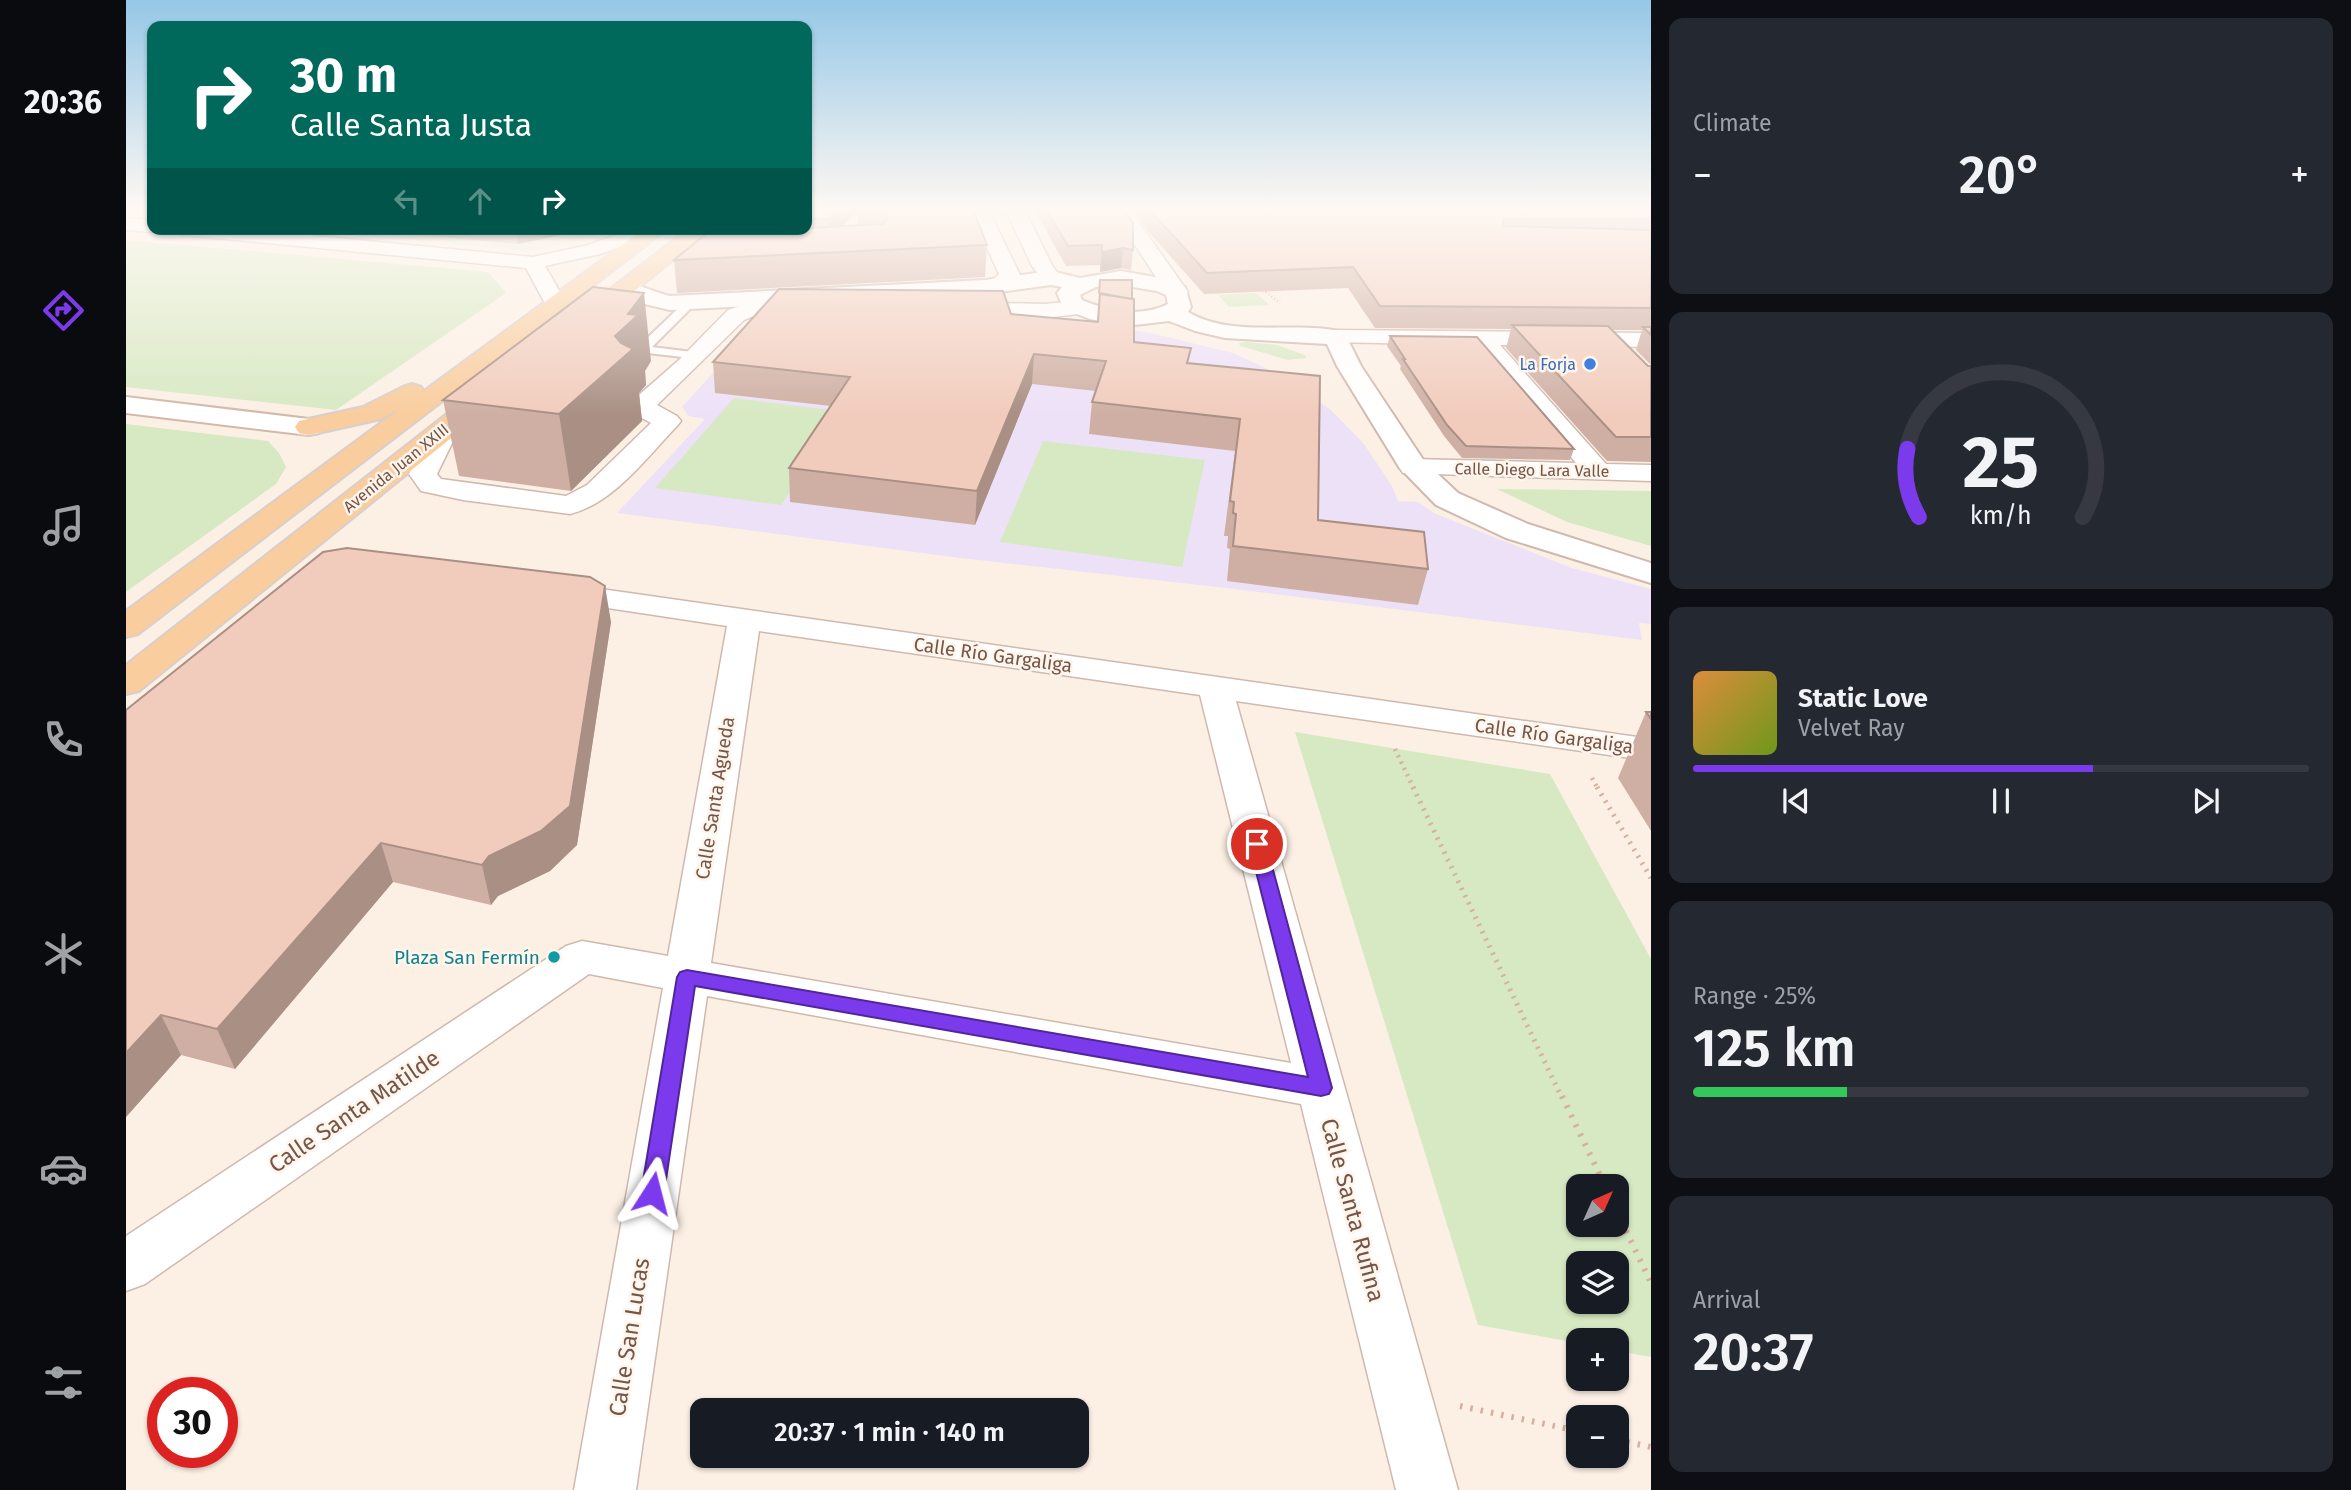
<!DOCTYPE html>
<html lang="en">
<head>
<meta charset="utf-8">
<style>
  body { margin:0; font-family:"Fira Sans",sans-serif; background:#242831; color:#f1f3f6; height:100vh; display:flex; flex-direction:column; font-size:26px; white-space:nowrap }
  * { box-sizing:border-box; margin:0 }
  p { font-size:23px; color:#9ea1a6 }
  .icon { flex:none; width:38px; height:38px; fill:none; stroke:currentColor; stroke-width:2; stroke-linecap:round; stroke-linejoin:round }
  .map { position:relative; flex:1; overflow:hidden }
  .side { display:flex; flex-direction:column; gap:18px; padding:18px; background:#0d0f14; width:700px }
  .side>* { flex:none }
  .banner { position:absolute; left:21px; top:21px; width:665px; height:214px; border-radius:14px; box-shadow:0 2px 5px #0004; background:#00695c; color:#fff; overflow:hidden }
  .needle { width:46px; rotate:45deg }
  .buttons { position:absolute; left:1440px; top:1174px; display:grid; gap:14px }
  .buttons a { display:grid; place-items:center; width:63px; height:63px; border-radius:14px; background:#171b24; box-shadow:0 2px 5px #0004; font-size:35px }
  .speed { position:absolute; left:21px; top:1377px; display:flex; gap:14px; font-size:35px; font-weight:700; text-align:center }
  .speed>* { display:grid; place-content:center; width:91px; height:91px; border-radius:50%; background:#171b24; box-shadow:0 2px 5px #0004; line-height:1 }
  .speed .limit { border:10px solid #d22; background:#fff; color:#111 }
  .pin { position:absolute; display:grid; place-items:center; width:60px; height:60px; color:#fff; margin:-30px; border:4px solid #fff; border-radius:50%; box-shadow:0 2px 7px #0007 }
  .me { position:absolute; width:77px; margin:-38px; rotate:9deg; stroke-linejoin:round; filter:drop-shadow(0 0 5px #0008) }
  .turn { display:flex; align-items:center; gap:24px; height:147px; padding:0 28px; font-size:32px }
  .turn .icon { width:91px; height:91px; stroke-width:2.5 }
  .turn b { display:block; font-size:49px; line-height:60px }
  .lanes { display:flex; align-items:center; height:66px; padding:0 28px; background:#0003; justify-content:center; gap:35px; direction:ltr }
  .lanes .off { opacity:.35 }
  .big { font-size:52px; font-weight:600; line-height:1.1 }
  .side .tile { flex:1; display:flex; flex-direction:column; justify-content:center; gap:10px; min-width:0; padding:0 24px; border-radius:14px; background:#242831 }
  .side .dial { align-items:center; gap:0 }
  .dial svg { height:182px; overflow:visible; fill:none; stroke:#363941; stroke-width:7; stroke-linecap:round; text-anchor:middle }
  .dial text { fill:#f1f3f6; stroke:none }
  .song { display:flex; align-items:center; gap:21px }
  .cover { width:84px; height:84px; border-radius:10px; background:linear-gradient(135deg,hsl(30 70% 55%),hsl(80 70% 35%)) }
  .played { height:7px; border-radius:4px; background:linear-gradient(90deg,#7c3aed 65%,#363941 65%) }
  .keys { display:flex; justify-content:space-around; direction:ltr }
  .heat { display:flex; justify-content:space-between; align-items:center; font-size:38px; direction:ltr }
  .charge { height:10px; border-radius:5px; background:linear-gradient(90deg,#34c759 25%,#363941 0) }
  .trip { position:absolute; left:564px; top:1398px; width:399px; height:70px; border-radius:14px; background:#171b24; box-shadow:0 2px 5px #0004; font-weight:600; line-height:70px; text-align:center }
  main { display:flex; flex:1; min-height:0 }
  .menu { display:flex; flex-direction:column; width:126px; justify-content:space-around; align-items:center; background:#090b0e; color:#9ea1a6 }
  .menu .icon { width:49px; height:49px }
  .menu .active { color:#7c3aed }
  .menu b { font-size:32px; color:#f1f3f6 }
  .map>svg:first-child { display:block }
  .industrial { fill:#ece4df }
  .education { fill:#ede1f8 }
  .green { fill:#d7e9c3; fill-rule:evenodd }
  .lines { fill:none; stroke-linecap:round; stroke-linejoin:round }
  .service-casing { stroke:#cfb9ae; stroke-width:4 }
  .minor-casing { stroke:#cfb9ae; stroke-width:3 }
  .tertiary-casing { stroke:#cfb9ae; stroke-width:4 }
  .secondary-casing { stroke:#d2b8ab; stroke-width:4 }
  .primary-casing { stroke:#d8cfcc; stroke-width:4 }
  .path-far3 { stroke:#d6afa0; stroke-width:2.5; stroke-dasharray:1 2.5; stroke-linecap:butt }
  .path-far2 { stroke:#d6afa0; stroke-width:4.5; stroke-dasharray:2 5; stroke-linecap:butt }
  .path-far1 { stroke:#d6afa0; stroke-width:5; stroke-dasharray:2 6; stroke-linecap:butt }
  .path { stroke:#d6afa0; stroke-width:6; stroke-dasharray:2.5 8; stroke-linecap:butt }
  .service { fill:#fff; fill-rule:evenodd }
  .minor { fill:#fff; fill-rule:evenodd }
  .tertiary { fill:#fff; fill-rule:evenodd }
  .secondary { fill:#fff; fill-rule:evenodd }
  .primary { fill:#f9cd9e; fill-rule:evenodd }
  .wall { fill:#cfafa3; fill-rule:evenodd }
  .shaded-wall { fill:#a98f84 }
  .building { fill:#f1ccbd; stroke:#a98f84; stroke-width:2 }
  .route { fill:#7c3aed; stroke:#51269a; stroke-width:2 }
  .shop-dot { fill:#3f7fe0; stroke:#fff5eb; stroke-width:2.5 }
  .culture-dot { fill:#0f9aa8; stroke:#fff5eb; stroke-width:2.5 }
  .labels { text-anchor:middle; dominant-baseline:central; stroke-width:5; stroke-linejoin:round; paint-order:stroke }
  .far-shop-label { font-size:16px; fill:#366cbe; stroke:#fff5eb; text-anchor:end }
  .far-street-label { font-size:16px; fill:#74554a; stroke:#fff5eb }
  .street-label { font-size:19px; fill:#74554a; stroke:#fff5eb }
  .culture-label { font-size:19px; fill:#0d838f; stroke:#fff5eb; text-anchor:end }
  .near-street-label { font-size:23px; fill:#74554a; stroke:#fff5eb }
</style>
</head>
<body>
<main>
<nav class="menu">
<b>20:36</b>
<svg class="icon active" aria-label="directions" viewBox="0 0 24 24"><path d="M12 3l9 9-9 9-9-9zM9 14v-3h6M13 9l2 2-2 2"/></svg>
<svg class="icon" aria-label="music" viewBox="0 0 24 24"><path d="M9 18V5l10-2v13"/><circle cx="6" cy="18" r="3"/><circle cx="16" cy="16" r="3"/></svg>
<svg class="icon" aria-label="phone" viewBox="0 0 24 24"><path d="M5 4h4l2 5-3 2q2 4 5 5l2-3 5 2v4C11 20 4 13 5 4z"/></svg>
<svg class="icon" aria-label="climate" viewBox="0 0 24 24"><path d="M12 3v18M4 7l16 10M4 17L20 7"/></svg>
<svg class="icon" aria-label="car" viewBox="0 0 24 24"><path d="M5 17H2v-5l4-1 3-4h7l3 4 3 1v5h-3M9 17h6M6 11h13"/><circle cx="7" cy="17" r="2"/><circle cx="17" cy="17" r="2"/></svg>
<svg class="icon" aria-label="filters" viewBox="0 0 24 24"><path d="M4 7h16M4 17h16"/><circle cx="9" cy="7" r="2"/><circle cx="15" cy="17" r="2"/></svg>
</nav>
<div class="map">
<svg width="1525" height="1490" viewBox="0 0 1525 1490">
  <rect width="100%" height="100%" fill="#fcf0e5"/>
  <path class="industrial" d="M168 229H475L453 241 404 251Z"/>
  <path class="education" d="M636 319 971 325 1020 332 1107 353 1159 377 1205 410 1238 444 1266 486 1272 501 1292 502 1310 514 1446 568 1525 589V624L1513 623 1516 640 1100 588 834 558 491 513 579 419 563 416 556 407Z"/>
  <path class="green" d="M0 240 362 272 380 293 210 410 0 387Z
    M1130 293 1143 305 1103 307 1092 295Z
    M1121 342 1151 345 1179 355 1180 358 1162 360 1114 346 1113 343Z
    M608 398 721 412 655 505 529 488Z
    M0 424 142 441 153 453 160 467 150 484 0 592Z
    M917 441 1079 460 1056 567 874 542Z
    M1371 489 1525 491V546L1441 522Z
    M1169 732 1424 774 1525 959V1357L1491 1351V1340H1452V1343L1352 1325ZM1452 1186H1491V1225H1452ZM1452 1264H1491V1302H1452Z"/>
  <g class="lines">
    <defs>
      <path id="service" d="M561 300 571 302 526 347 574 353V359L513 352V346Z"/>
      <path id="minor" d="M897 207 926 265 935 278 932 282H918L906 266 881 213H864L894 275C885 288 868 296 852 291L848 287 852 283 869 278 873 274 845 213 798 214 789 208Z
        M984 207H1002L1062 292 1059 297H1043Z
        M0 218 26 220V229H33L26 232 0 230Z
        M48 229H119L407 257 462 245 507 229H535L533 233 474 254 419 266 441 304 438 309H422L400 268 57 235Z
        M627 301H688L696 303 699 308 696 313 688 315H630L618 320 531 405 551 416 555 421 551 426C520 458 488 503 444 514L337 500 295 491 283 474 309 425 313 420 322 417 331 420 335 425 311 474 315 479 440 496 461 485 525 423 505 412 501 407 505 402 553 360 602 310Z
        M954 301 962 303 965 308 962 313 918 318 833 316 825 314 822 309 825 304 833 302 918 304Z
        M1210 330 1525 333V347L1374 345 1480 464 1525 465V481L1277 473 1273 467 1277 461 1287 459 1450 463 1349 345 1202 342 1199 337 1202 332Z
        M433 583 1525 739V761L1110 701 1332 1490H1270L1175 1104 581 996 510 1490H448L537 988 463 974 19 1284 0 1291V1236L440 946 456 941 542 956 601 626 422 599 417 592 422 585ZM633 631 1074 695 1165 1063 585 963Z"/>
      <path id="tertiary" d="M925 271 954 278 995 271 1045 280 1059 287 1065 307 1062 312C1107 339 1170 320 1218 332L1235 366 1298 461 1332 493 1402 524 1525 563V583L1380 538 1310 505 1273 467 1211 366 1201 344 1099 338 1069 331 1043 321 1000 326 964 319 938 309 931 293 936 287 925 285 859 294 544 310 506 301 489 288 492 283C505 280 529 293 544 296L859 280ZM995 285 1031 291 1040 295 1042 304C1014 318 983 311 956 300L954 295 970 287Z"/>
      <path id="secondary" d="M0 397 183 419 193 421 197 427 193 433 183 435 0 413Z"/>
      <path id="primary" d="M518 229H541L12 634 0 637V611L275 408 255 419 183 435 173 433 169 427 173 421 237 407 277 387 286 384 295 387 298 391Z
        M562 229H585L463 328H447L443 323 447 318Z
        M363 386 372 388 376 394 372 400 13 691 0 694V665L354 388Z"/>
    </defs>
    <use href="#service" class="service-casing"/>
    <use href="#minor" class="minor-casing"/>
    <use href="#tertiary" class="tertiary-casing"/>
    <use href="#secondary" class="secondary-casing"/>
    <use href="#primary" class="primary-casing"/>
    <path class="path-far3" d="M1137 290 1154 303"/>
    <path class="path-far2" d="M1269 749 1288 789
      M1466 778 1472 789"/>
    <path class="path-far1" d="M1287 787 1436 1098
      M1471 787 1525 878"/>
    <path class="path" d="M1436 1096 1479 1186
      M1491 1212 1525 1283
      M1334 1406 1452 1431
      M1491 1440 1525 1447"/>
    <use href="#service" class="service"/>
    <use href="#minor" class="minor"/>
    <use href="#tertiary" class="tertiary"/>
    <use href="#secondary" class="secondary"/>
    <use href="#primary" class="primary"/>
  </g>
  <path class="wall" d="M0 207H17L13 209Z
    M681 207H846L861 245 859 277 551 293 548 260 604 232V229H681ZM731 213 732 226H717L725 217Z
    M907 207H996L1007 250 1005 270 995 268 974 272V265L940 266Z
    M1005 207H1525V365L1510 350 1516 330H1486L1522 366H1525V462L1481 461 1380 348 1385 329 1249 328 1222 288 1078 294 1021 230Z
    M223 229H457L455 231 392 244Z
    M974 280 1006 299 1008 342 1065 348 1062 363 1194 376 1192 520 1302 569 1292 605 1101 581 1104 549 1101 548 1102 536H1098L1109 451 963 434 966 402 970 391 906 384 849 525 664 502 663 468 705 406 589 393 587 362 885 314 971 322Z
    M1264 336 1448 449 1444 460 1336 458 1318 436 1274 369 1275 366 1261 346Z
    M525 361 519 371 520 385 513 393 516 421 445 491 333 476 317 400Z
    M485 622 451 845 424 871 372 896 365 905 267 882 109 1069 55 1055 0 1117V710Z
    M1520 712H1525V831L1492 778Z"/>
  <path class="shaded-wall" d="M713 207H741L731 211V213L725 217 703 242 702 219Z
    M390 229H457L455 231 392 244Z
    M997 248 995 268 974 272 976 252Z
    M518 293 525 361 519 371 520 385 513 393 516 421 445 491 433 414 489 336 502 314Z
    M908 354 906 384 849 525 851 491Z
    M479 586 485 622 451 845 424 871 372 896 365 905 356 865Z
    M255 843 267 882 109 1069 91 1029Z
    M35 1015 55 1055 0 1117V1053Z"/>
  <path class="building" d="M681 207H713L702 219H681Z
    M735 207H846L861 245 548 260 586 229H591L598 232 681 229V228L757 224 762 218 758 213 731 211Z
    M919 207H996L1007 223V250L997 248 976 252V245L942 246Z
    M1021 207H1525V219H1377V226L1525 230V308L1254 306 1227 267 1081 273Z
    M974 280H1006V299L973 293Z
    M467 287 518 293 502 314 512 315 489 336 495 343 507 349 433 414 317 400Z
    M653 289 877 291 885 314 972 322 974 294 1008 299V342L1065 348 1061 363 1194 376 1192 520 1298 532 1302 569 1107 546 1110 514 1107 513 1108 502 1104 501 1114 419 966 402 980 361 908 354 851 491 663 468 724 377 587 362Z
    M1386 325 1482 326 1522 366H1525V437H1490Z
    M1517 327H1525V335Z
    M1264 336 1351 337 1448 449 1340 446 1321 425 1277 359H1279Z
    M221 548 464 577 479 586 444 806 415 831 363 856 356 865 255 843 91 1029 35 1015 0 1053V710L197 552Z
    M1520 712H1525V719Z"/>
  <linearGradient id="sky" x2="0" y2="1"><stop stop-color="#95c7e7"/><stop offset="0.5" stop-color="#fef8f3"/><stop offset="1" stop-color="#fef8f3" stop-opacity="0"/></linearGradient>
  <rect width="1525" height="416" fill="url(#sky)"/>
  <path class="route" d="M1131 838 1140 844 1206 1088 1203 1094 1195 1096 569 986 538 1193 534 1200 526 1203 518 1200 515 1193 551 977 554 972 561 970 1182 1077 1123 844Z"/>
  <circle class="shop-dot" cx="1464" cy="364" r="7"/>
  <circle class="culture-dot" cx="428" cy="957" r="7"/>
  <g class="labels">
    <g class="far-shop-label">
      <text x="1450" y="364">La Forja</text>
    </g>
    <g class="far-street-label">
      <text transform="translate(270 468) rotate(-39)">Avenida Juan XXIII</text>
      <text transform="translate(1406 470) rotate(1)">Calle Diego Lara Valle</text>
    </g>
    <g class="street-label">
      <text transform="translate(867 655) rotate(8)">Calle Río Gargaliga</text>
      <text transform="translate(1428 736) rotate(8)">Calle Río Gargaliga</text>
      <text transform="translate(589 798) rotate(-81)">Calle Santa Agueda</text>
    </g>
    <g class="culture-label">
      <text x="414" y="957">Plaza San Fermín</text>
    </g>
    <g class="near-street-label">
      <text transform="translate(228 1111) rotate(-34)">Calle Santa Matilde</text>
      <text transform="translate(1227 1210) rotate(75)">Calle Santa Rufina</text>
      <text transform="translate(503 1337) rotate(-81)">Calle San Lucas</text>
    </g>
  </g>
</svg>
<div class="buttons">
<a><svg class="needle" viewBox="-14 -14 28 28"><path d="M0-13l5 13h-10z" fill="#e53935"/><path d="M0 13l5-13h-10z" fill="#9ea1a6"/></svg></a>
<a><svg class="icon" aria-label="layers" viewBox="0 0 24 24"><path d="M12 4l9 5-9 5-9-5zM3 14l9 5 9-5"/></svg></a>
<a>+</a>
<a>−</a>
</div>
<div class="speed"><div class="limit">30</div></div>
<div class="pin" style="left:1131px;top:844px;background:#d93025"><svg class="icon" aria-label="arrive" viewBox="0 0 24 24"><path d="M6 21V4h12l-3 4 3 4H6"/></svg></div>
<svg class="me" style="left:526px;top:1193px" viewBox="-20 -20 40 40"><path d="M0-17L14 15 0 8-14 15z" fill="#7c3aed" stroke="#fff" stroke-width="4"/></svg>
<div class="trip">20:37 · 1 min · 140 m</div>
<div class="banner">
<div class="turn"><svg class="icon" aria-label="right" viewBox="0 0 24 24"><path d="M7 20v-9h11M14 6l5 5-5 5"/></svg><div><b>30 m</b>Calle Santa Justa</div></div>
<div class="lanes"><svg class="icon off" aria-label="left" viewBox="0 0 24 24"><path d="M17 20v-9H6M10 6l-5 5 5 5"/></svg><svg class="icon off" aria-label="ahead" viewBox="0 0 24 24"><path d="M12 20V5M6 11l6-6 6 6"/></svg><svg class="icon" aria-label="right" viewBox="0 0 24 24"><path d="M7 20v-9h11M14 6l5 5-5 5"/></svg></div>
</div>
</div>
<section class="side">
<div class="tile"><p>Climate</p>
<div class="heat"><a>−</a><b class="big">20°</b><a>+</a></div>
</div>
<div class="tile dial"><svg viewBox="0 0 100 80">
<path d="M14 69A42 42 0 1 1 86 69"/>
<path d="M14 69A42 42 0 0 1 9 39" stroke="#7c3aed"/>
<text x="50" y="56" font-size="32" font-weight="700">25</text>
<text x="50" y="72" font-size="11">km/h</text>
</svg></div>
<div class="tile">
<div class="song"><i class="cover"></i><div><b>Static Love</b><p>Velvet Ray</p></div></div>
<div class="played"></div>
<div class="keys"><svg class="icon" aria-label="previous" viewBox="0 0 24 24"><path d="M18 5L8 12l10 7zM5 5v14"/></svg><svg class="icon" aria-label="pause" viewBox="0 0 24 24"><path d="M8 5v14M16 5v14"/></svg><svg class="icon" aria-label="next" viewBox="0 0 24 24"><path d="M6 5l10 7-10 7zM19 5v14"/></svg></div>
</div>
<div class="tile"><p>Range · 25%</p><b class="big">125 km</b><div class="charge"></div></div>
<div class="tile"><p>Arrival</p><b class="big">20:37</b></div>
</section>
</main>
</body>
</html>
